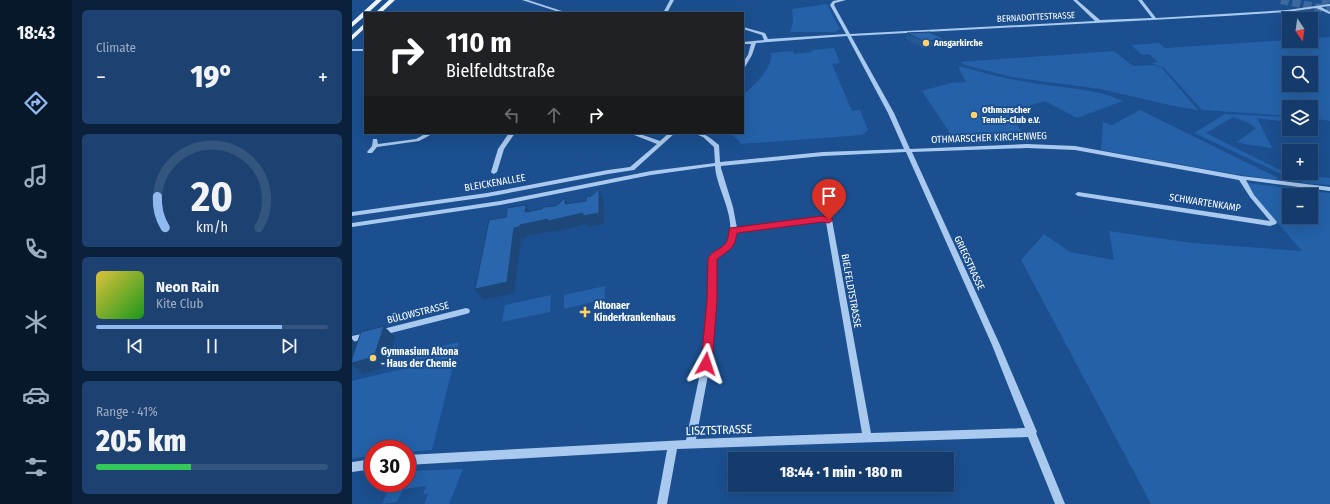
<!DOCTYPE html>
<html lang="en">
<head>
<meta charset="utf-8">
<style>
  body { margin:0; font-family:"Fira Sans Condensed",sans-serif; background:#1d4271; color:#f1f3f6; height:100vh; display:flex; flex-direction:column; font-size:15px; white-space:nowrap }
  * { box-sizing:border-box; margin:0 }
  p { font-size:13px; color:#9dadc1 }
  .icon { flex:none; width:22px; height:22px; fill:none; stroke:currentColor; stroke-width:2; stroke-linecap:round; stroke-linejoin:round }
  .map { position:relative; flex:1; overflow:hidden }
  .details { display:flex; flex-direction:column; gap:10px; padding:10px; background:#0b203b; width:280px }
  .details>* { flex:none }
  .guide { position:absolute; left:12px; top:12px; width:380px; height:122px; border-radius:0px; box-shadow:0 4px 16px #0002,0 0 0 1px #33557e; background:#202124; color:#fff; overflow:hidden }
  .needle { width:26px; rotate:167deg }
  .controls { position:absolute; left:930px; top:12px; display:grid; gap:8px }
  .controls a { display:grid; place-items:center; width:36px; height:36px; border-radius:0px; background:#143b6b; box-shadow:0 4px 16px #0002,0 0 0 1px #33557e; font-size:20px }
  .speed { position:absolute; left:12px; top:440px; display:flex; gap:8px; font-size:20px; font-weight:700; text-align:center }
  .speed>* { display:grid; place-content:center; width:52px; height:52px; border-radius:50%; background:#143b6b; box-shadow:0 4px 16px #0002,0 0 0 1px #33557e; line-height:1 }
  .speed .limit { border:6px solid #d22; background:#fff; color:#111 }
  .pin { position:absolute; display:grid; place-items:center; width:34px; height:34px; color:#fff; margin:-41px -17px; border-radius:50% 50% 50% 0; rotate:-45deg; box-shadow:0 0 4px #0007 }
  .pin .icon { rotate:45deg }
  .me { position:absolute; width:44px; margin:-22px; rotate:5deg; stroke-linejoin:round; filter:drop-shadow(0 0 3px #0008) }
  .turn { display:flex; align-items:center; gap:14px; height:84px; padding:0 16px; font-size:18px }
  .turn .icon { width:52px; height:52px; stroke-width:2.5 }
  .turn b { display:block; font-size:28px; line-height:34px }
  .lanes { display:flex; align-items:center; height:38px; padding:0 16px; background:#0003; justify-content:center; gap:20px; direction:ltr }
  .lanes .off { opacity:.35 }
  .big { font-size:30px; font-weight:800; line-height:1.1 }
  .details .tile { flex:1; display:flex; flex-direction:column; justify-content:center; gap:6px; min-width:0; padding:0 14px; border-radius:6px; background:#1d4271 }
  .details .dial { align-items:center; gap:0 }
  .dial svg { height:104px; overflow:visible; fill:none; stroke:#33557e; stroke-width:7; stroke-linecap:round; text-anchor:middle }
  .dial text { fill:#f1f3f6; stroke:none }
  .song { display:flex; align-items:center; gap:12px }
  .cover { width:48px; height:48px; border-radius:6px; background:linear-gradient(135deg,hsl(50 70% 55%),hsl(120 70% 35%)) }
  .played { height:4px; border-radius:2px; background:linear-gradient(90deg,#90b9f0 80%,#33557e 80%) }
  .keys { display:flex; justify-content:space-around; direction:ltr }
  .heat { display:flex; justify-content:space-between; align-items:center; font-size:22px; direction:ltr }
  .charge { height:6px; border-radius:3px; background:linear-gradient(90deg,#34c759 41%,#33557e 0) }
  .trip { position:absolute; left:376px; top:452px; width:226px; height:40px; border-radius:0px; background:#143b6b; box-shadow:0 4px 16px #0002,0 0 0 1px #33557e; font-weight:800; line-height:40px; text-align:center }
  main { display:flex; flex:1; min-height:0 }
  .menu { display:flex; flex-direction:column; width:72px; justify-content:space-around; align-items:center; background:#08182b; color:#9dadc1 }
  .menu .icon { width:28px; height:28px }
  .menu .active { color:#90b9f0 }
  .menu b { font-size:18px; color:#f1f3f6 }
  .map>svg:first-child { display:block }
  .green { fill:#2461a8; fill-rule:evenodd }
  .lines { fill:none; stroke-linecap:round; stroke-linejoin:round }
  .highway-tunnel { stroke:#3d69a0; stroke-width:8; stroke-dasharray:8 3.5; stroke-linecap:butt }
  .minor { fill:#a9c9ee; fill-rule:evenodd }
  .major { fill:#f0f6ff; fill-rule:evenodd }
  .wall { fill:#245895 }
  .shaded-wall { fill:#1d4779 }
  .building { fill:#2a66ad; stroke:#1d4779 }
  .route { fill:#e11d48; stroke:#92132f }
  .poi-dot { fill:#ffd166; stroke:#1b4f8f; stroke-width:1.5 }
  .labels { text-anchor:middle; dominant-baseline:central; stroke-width:4; stroke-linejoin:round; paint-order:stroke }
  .far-street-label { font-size:9px; fill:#fff; stroke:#1b4f8f }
  .far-poi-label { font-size:9px; font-weight:bold; fill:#fff; stroke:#1b4f8f; text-anchor:start }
  .street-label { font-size:10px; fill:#fff; stroke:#1b4f8f }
  .poi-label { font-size:10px; font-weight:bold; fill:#fff; stroke:#1b4f8f; text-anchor:start }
  .near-street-label { font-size:12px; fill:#fff; stroke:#1b4f8f }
</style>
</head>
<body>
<main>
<nav class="menu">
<b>18:43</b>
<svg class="icon active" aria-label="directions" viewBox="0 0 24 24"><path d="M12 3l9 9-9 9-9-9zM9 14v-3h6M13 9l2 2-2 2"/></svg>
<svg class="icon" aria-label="music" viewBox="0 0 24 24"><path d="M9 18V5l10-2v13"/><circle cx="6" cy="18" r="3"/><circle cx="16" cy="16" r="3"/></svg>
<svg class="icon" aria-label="phone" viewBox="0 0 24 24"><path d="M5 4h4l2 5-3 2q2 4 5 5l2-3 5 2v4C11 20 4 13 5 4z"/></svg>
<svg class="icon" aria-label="climate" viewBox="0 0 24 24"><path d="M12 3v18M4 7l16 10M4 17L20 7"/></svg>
<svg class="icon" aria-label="car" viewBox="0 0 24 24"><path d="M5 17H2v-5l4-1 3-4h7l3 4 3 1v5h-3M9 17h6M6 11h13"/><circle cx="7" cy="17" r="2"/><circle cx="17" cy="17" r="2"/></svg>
<svg class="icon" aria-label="filters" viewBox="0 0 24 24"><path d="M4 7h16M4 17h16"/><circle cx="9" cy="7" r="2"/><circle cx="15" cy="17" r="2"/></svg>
</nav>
<section class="details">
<div class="tile"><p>Climate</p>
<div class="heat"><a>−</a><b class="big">19°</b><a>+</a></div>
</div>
<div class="tile dial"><svg viewBox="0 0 100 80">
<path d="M14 69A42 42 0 1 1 86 69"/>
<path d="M14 69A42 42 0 0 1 8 45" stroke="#90b9f0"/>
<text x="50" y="56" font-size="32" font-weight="700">20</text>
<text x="50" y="72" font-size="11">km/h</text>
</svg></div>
<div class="tile">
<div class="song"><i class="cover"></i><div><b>Neon Rain</b><p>Kite Club</p></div></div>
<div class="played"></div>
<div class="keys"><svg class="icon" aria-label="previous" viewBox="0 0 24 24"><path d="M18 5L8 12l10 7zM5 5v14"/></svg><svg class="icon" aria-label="pause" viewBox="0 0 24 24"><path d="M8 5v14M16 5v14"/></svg><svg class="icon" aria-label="next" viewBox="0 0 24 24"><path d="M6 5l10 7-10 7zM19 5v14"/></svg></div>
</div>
<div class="tile"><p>Range · 41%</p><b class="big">205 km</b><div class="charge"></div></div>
</section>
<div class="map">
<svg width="978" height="504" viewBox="0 0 978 504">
  <rect width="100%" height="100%" fill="#1b4f8f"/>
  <path class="green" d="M475 4 488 29 483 32H438L441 22 440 9Z
    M978 37V121L959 118V107H937V116L850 110 812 68 800 63 806 62 797 54 790 55 779 45 807 43 813 48 937 40 959 41V38ZM937 63H959V85H937Z
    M482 48 488 63 480 64 500 111 508 110 516 130 510 135 388 144 387 141 378 133H391V95C402 85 421 69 419 53L441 51 442 54 460 52 459 50Z
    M762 51 781 66 802 65 810 68 846 110 826 107 748 89 659 77 613 65 608 62Z
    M608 66C634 74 660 80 687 84 716 88 744 89 771 101L725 118 693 101 655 112 671 133 674 141 605 144 570 91 598 83 614 82 607 69Z
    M788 110 926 178 924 180 882 174 749 150 751 122 760 125Z
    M873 114 937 117V122L905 118 920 148 892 144 885 142 904 128 895 122 881 117 854 133 940 176 936 177 842 133Z
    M958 176 978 178V185L952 183 948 180V178Z
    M895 183 978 193V504H799L669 260 692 234 718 252 762 260 757 231 841 243 950 251 902 196ZM937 195H959V217H937Z
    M253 286V299L212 309V295Z
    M199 295 198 312 150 322 153 305Z
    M107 342 80 450 55 452V449H21V455L0 459V381L58 367 61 353Z
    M111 469 97 504H72L76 494H71L74 486 51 489 45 502 30 504 39 483H55V471Z"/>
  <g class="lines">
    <path class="highway-tunnel" d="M929 0 978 10
      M970 0 978 2"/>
    <path class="minor" d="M170 0H176L216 13H210Z
      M318 0H322L315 13H311Z
      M486 0H494L483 3 482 5 498 34 743 21 721 0H725L748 20 800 18 786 0H790L804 18 935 10 978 4V6L969 7 978 12V14L964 8 935 12 874 16 499 36 542 113 558 149 675 144 723 146 889 176 978 187V191L894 180 902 195 925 222 924 224 918 226 726 196 723 194 726 192 918 221 898 197 887 180 723 150 675 148 560 152 648 345 685 432 684 433 713 504H703L676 437 325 449 315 504H305L315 450 55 465V455L334 440 350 364 356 300V259L359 254C364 252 371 249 374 244 388 222 364 189 363 166L299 175 148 205 0 227V223L148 201 299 171 363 163 362 147 351 137 341 133C354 133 357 137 367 145L368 162 471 152 552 149 536 113 495 36 404 43 400 55 393 67H391V62L396 55 399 44H391V42L412 40 410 35 391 29V27L413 33 416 39 494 34 478 5 481 1ZM554 152 640 345 673 428 519 433 480 220 479 218 470 217 385 228 381 207 369 168V166L471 156ZM470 221 474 222 510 433 344 439 358 364 364 300V258C375 253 383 246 384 233Z
      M0 49H13V51H0Z
      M75 133H82L67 141 25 147 20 153H16L15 152 20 146 21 139H25L26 144 64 139Z
      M157 133H163L152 149 145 172 142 174 140 173 139 172 146 149Z
      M277 133H285L308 141 317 133H323L282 170 256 174 135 197 0 216V212L135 193 256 170 278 167 305 144Z
      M114 308 117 309 118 311 117 313 114 314 27 336 24 335 23 333 24 331 27 330Z
      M15 333 18 334 19 336 18 338 0 342V336Z
      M21 459V469L0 472V462Z"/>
    <path class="major" d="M24 0H30L16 13H13V16L0 27V22Z
      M37 0H43L29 13H23Z
      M13 23V28L0 40V35Z"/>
  </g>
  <path class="wall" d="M555 33 594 40 593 46 570 48 554 39Z"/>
  <path class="shaded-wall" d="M247 189 251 200 252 224 236 227 235 224 202 232 201 231 174 236V238L169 239 162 293 131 300 123 289 162 228 168 225 173 212 174 205 180 216 231 213Z
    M213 198 218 209 213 204Z
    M32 326 43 337 34 367 11 374 0 365V363Z
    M0 339 5 344 0 359Z"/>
  <path class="building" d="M578 32 594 40 571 41 555 33Z
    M247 189V213L231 216V213L196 221V219L168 225 167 227 162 228 155 282 123 289 137 220 154 217 155 208 174 205 173 212 190 209 191 207 204 206 213 198V204L234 201V197L239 196Z
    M32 326 22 357 0 363V358L9 332Z"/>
  <path class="route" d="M470 216 480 218 481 220 477 223 470 222 385 233C383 249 377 250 365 259V300L360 364 358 367 354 368 351 367 349 364 355 300 356 259C359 251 368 250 373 244 377 240 376 233 378 228Z"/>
  <g class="poi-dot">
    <circle cx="574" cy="43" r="4"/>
    <circle cx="622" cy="115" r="4"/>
    <path d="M231 306h4v4h4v4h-4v4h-4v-4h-4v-4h4z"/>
    <circle cx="21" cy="358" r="4"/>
  </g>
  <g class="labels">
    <g class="far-street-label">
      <text transform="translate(684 17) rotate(-3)">BERNADOTTESTRASSE</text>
    </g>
    <g class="far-poi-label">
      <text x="582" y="43">Ansgarkirche</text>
      <text x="630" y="110">Othmarscher<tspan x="630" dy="10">Tennis-Club e.V.</tspan></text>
    </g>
    <g class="street-label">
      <text transform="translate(637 138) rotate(-2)">OTHMARSCHER KIRCHENWEG</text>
      <text transform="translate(143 183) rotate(-10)">BLEICKENALLEE</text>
      <text transform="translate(853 203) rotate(9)">SCHWARTENKAMP</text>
      <text transform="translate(617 263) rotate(65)">GRIEGSTRASSE</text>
      <text transform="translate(499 291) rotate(80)">BIELFELDTSTRASSE</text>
      <text transform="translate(66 313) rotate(-14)">BÜLOWSTRASSE</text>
    </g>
    <g class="poi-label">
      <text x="242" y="306">Altonaer<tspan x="242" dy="12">Kinderkrankenhaus</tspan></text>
      <text x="29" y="352">Gymnasium Altona<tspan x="29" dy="12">- Haus der Chemie</tspan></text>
    </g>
    <g class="near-street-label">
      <text transform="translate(367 430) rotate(-2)">LISZTSTRASSE</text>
    </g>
  </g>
</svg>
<div class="controls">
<a><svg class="needle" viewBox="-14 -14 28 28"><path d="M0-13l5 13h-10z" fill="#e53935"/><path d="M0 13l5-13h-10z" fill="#9dadc1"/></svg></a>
<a><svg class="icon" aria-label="search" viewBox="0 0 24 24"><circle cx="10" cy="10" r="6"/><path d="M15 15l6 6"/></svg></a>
<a><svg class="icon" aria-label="layers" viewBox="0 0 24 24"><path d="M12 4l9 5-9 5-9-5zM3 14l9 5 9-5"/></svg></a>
<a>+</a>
<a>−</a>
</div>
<div class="speed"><div class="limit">30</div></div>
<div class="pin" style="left:477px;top:220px;background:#d93025"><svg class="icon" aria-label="arrive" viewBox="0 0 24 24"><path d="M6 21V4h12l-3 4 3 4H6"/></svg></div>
<svg class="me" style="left:354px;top:364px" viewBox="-20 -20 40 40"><path d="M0-17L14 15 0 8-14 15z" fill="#e11d48" stroke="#fff" stroke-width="4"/></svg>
<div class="trip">18:44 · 1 min · 180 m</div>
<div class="guide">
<div class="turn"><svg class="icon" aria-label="right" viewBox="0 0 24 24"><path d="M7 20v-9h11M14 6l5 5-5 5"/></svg><div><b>110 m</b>Bielfeldtstraße</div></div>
<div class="lanes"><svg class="icon off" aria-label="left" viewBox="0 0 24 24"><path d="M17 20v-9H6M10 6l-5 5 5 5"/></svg><svg class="icon off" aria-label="ahead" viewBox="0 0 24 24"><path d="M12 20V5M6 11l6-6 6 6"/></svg><svg class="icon" aria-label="right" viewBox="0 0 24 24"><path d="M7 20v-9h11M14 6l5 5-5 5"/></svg></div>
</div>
</div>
</main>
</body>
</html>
